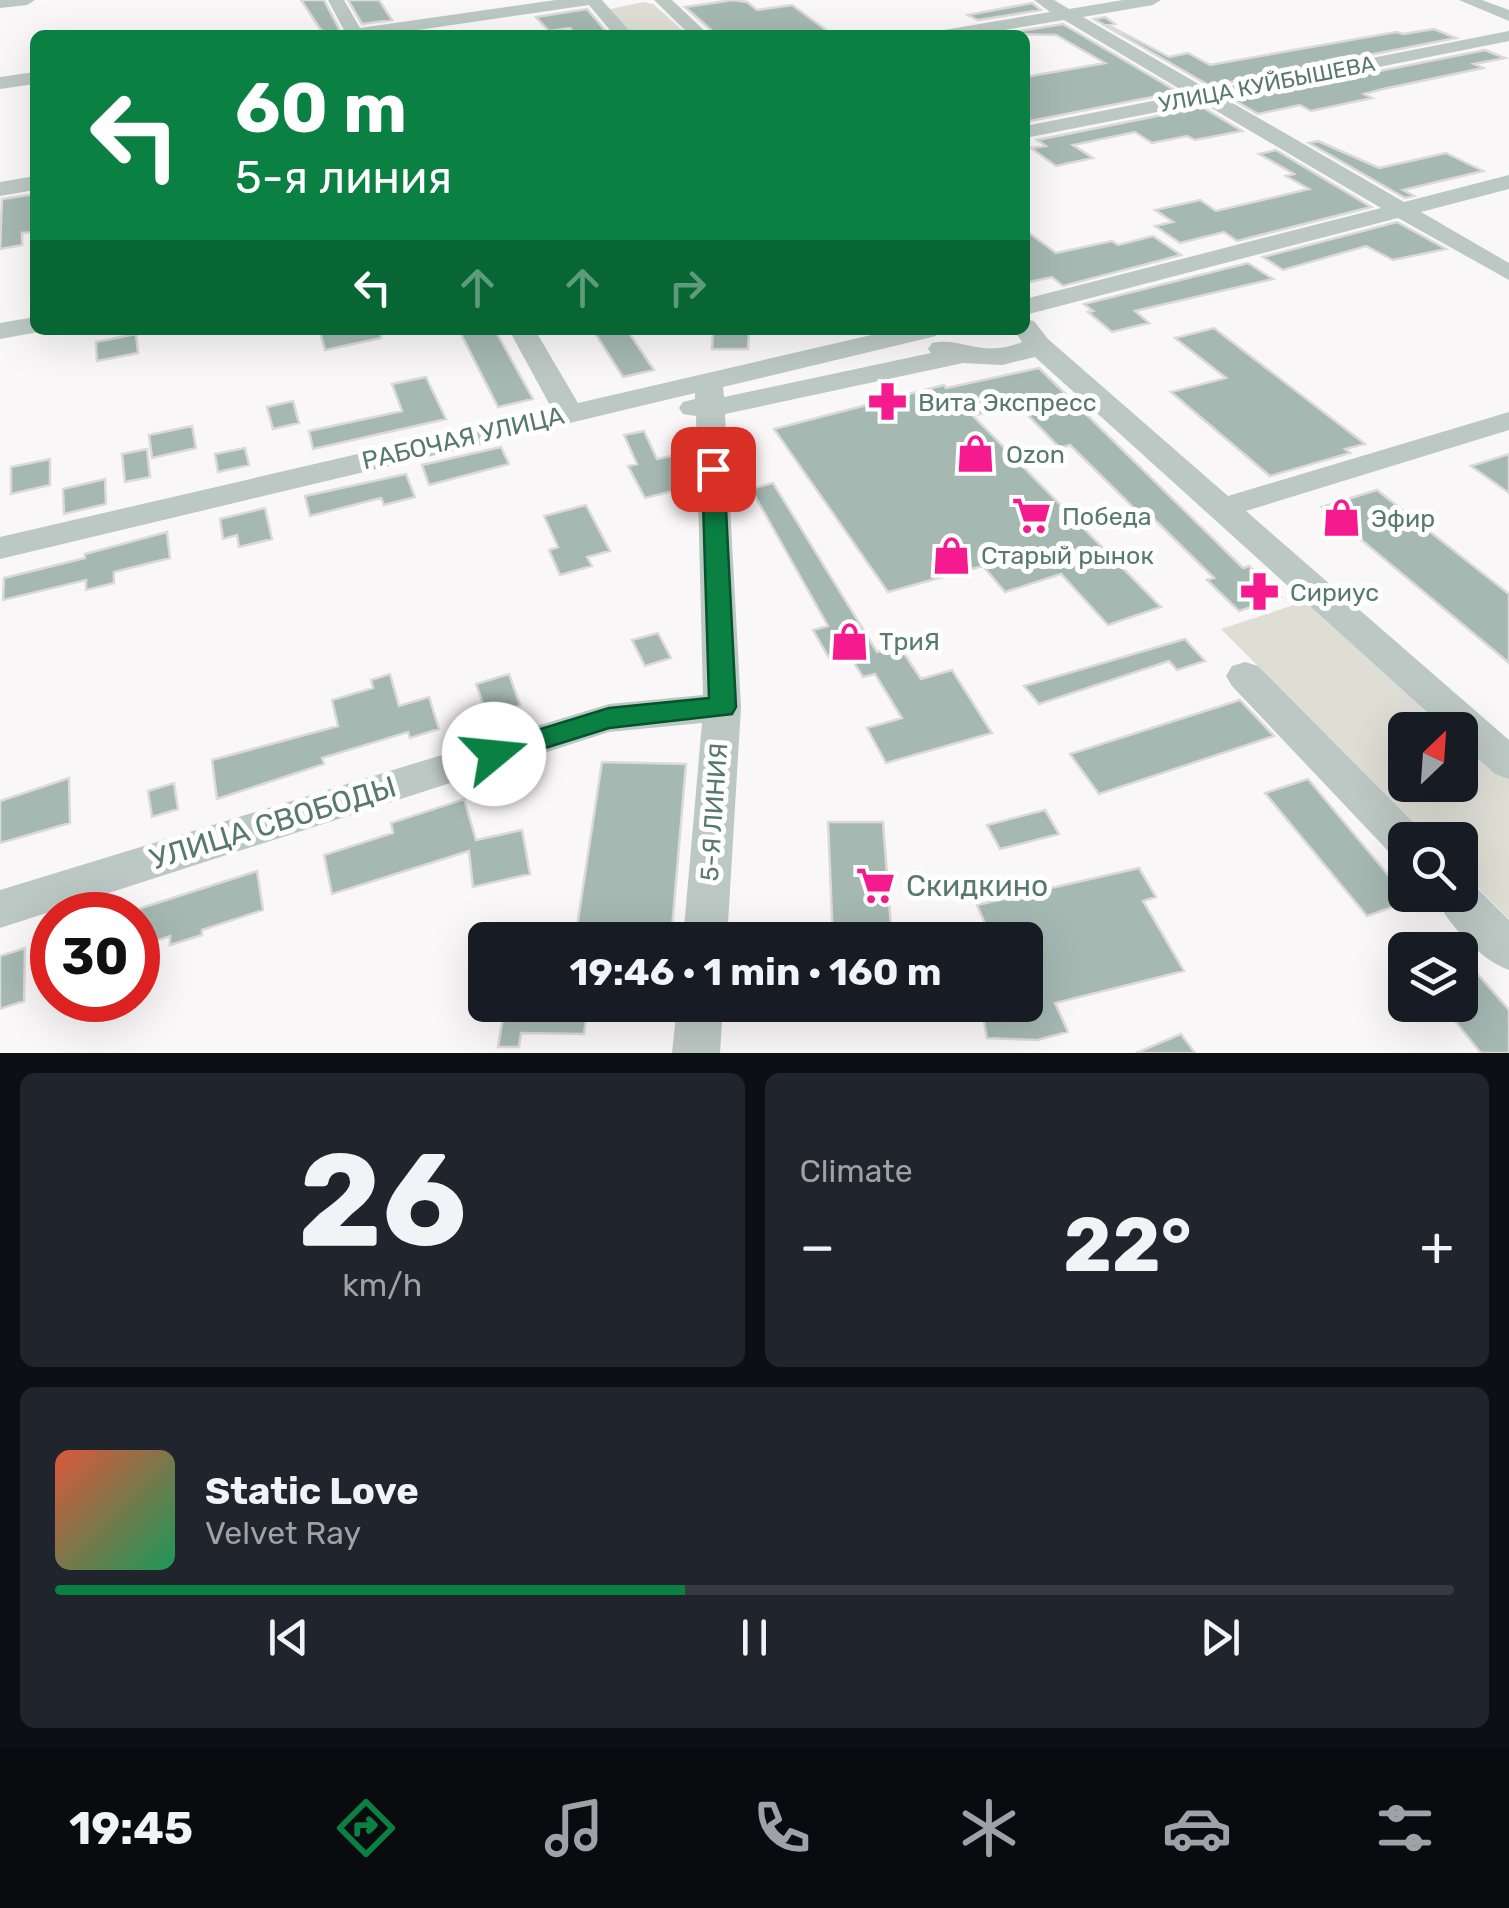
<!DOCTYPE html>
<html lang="en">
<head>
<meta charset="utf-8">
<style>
  body { margin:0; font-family:Rubik,sans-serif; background:#20242c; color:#f1f3f6; height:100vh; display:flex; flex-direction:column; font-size:38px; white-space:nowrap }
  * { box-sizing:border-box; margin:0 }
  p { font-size:32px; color:#9ea1a6 }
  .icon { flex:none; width:55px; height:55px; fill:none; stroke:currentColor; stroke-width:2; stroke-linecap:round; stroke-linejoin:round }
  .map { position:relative; height:1053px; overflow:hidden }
  .sheet { display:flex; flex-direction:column; gap:20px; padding:20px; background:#0d0f14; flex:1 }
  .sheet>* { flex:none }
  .banner { position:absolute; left:30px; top:30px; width:1000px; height:305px; border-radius:15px; box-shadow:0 10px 40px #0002; background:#0b8043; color:#fff; overflow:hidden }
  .needle { width:65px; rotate:25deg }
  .fabs { position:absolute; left:1388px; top:712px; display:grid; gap:20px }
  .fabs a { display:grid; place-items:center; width:90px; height:90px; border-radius:15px; background:#171b24; box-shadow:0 10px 40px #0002; font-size:50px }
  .speed { position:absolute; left:30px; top:892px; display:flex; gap:20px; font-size:50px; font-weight:700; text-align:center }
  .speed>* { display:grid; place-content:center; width:130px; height:130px; border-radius:50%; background:#171b24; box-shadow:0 10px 40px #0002; line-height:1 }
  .speed .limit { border:15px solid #d22; background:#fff; color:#111 }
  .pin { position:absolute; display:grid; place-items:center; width:85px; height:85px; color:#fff; margin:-42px; border-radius:20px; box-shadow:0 5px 15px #0006 }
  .me { position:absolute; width:110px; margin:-55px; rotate:73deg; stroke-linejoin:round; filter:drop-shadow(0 0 8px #0008) }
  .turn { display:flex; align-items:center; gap:35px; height:210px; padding:0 40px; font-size:45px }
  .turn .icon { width:130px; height:130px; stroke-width:2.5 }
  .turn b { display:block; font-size:70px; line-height:85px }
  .lanes { display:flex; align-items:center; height:95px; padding:0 40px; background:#0003; justify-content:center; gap:50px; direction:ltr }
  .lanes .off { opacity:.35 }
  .big { font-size:75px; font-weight:700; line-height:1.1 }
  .sheet .widget { flex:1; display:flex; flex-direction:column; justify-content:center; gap:15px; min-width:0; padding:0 35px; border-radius:15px; background:#20242c }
  .sheet .dial { align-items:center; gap:0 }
  .dial b { font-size:130px; line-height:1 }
  .song { display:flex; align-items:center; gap:30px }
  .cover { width:120px; height:120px; border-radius:15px; background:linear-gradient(135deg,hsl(10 70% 55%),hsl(150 70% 35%)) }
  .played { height:10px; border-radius:5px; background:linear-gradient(90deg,#0b8043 45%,#363941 45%) }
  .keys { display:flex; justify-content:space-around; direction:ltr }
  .heat { display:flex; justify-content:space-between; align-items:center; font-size:55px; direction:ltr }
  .sheet .tiles { flex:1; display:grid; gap:20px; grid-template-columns:1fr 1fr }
  .widget:last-child { grid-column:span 2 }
  .trip { position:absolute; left:468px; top:922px; width:575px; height:100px; border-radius:15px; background:#171b24; box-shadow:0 10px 40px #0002; font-weight:700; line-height:100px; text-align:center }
  .menu { display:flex; height:160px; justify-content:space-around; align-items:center; background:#090b0e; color:#9ea1a6 }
  .menu .icon { width:70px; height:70px }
  .menu .active { color:#0b8043 }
  .menu b { font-size:45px; color:#f1f3f6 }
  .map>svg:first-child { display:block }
  .green { fill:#dfded5 }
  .building { fill:#a5b8b2; stroke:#dbd9d9; stroke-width:2.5 }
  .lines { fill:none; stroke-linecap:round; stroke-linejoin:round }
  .minor { fill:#bcc8c4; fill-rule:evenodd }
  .route { fill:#0b8043; stroke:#07532c; stroke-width:2.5 }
  .labels { text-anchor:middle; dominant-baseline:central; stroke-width:10; stroke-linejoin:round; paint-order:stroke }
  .far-street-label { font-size:22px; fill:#58796e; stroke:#fff }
  .poi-label { font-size:25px; fill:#58796e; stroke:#fff; text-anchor:start }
  .street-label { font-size:25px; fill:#58796e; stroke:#fff }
  .near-street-label { font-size:30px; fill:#58796e; stroke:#fff }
  .near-poi-label { font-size:30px; fill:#58796e; stroke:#fff; text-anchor:start }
</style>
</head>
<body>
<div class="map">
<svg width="1509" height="1053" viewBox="0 0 1509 1053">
  <rect width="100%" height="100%" fill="#f9f7f7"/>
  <path class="green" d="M643 2 653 4 688 35H632L606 10Z
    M1315 598 1459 730H1405V785H1460V731L1509 775V919L1460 870V840H1431L1221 629Z"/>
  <path class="building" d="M301 0H324L339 29 334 35 321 30Z
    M348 0H379L392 20 362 24Z
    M733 0 747 2 757 10 792 5 833 35H717L685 7Z
    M1032 3 1041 10 978 20 968 15Z
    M587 9 609 35H577L570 28 549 31 536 17Z
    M1105 17 1115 24 1108 25 1169 57 1188 53 1210 65 1396 32 1403 34 1434 29 1456 38 1210 86 1094 19Z
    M1063 24 1178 92 1025 122V77L1105 63 1056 35 1001 34Z
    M1485 50 1505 58 1474 64 1483 68 1383 89 1364 94 1372 98 1311 111 1300 105 1258 114 1234 100Z
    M1202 107 1242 131 1195 140 1187 136 1152 143 1135 132 1073 145 1093 158 1056 166 1031 148 1046 146 1037 140Z
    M1318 141 1379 168 1446 153 1483 171 1403 190 1414 196 1405 198 1309 143Z
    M1276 150 1371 207 1237 241 1224 232 1180 243 1155 226 1173 222 1155 210 1200 200 1216 211 1309 189 1286 176 1294 174 1259 154Z
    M35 194V232L22 233V245L0 249 2 199Z
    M1397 222 1446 249 1393 260 1366 246 1283 270 1263 257Z
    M1025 230 1056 253 1112 241 1118 245 1153 236 1181 255 1063 286 1052 277 1025 283Z
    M1248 263 1273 279 1135 311 1149 323 1112 332 1088 312 1093 311 1084 304Z
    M1214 328 1365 444 1345 449 1350 453 1270 476 1171 392 1226 378 1175 338Z
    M331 330H381V338L325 350 320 332Z
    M459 330H495L533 399 498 407Z
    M593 330H627L654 370 623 377Z
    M713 330H749L748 349H712Z
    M136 334 138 353 97 361 96 342Z
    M1039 368 1243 568 1249 566 1281 597 1239 611 1207 580 1214 578 1151 516 1144 518 1070 445 1060 448 1017 404 973 416 1161 607 1108 625 1061 574 1005 592 983 566 888 592 774 429 944 385 946 388Z
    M426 377 446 419 313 449 309 431 402 411 392 384Z
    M293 401 299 423 273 429 267 407Z
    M192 426 196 448 152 458 149 435Z
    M644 431 657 459 676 455 694 486 645 498 628 466 637 464 624 435Z
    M501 447 509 464 429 485 422 465Z
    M245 448 249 465 218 472 215 454Z
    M147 449 150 477 125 482 122 454Z
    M1509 454V493L1471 466Z
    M50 459V485L11 494V467Z
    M406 474 415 497 384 505 381 498 310 516 305 496Z
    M105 479 106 504 64 514 63 489Z
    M773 483 877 652 899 646 921 679 952 670 992 733 886 763 867 728 902 718 875 674 863 677 851 658 832 663 813 630 828 626 751 489Z
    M1377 490 1509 594V663L1322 507Z
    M586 505 610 551 587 557 592 566 560 575 549 550 558 547 544 516Z
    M265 508 272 539 239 547 237 535 223 539 220 519Z
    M167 532 170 558 114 572V583L86 590V580L3 600 4 578 85 558V554Z
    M658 633 671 658 645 666 632 640Z
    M1185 639 1205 661 1177 670 1169 661 1039 704 1024 686Z
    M390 674 399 706 429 697 439 729 410 738 408 732 322 758 324 764 217 799 212 760 338 726 332 700 373 688 371 680Z
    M509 674 520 705 487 715 476 684Z
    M1240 700 1274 736 1099 794 1070 754Z
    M602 762 686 764 671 940H575Z
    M69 778 70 823 0 843V801Z
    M1308 779 1405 895 1413 900 1367 916 1265 793Z
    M174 783 178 809 152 817 148 791Z
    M464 799 476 840 522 830 530 874 473 887 469 851 332 894 324 855 393 833 391 823Z
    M1045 810 1059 834 1000 849 987 825Z
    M828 822H883L892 940H833Z
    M1139 868 1156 897 1143 901 1184 971 1055 1003 1068 1032 1037 1040 987 1038 982 1011H1025V940H992L977 905Z
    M257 871 263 910 202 930V935L170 945V936L138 947V909Z
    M25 948 24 1001 0 1009V956Z
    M1460 954 1509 1010V1053H1481L1442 1005H1460Z
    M549 1005H588L584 1034 521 1033 519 1047H498L504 1011H548Z
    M1181 1034 1195 1053H1136Z"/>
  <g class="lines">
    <path class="minor" d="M0 0H35L27 5 0 8Z
      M328 0H344L360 28 556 0H602L633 35H614L589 5 384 35H338L344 30Z
      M654 0H672L709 35H690Z
      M1034 0H1054L1069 9 1123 0H1161L1153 5 1083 17 1209 90 1509 31V41L1224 98 1404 202 1509 175V189L1421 212 1509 263V280L1398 218 1025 315V299L1381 208 1203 103 1025 138V126L1188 94 1064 20 975 35H935L944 30 1050 12Z
      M1459 0H1482L1509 10V21Z
      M35 72V84L0 89V77Z
      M35 176V190L0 196V182Z
      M35 317V330L44 331 0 339V323Z
      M1025 319 1034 321 1048 339 1228 496 1509 412V430L1246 511 1509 740V779L1495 774 1460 742V730H1447L1035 357 1002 365 963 363 725 414 741 707 727 940H683L702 723 609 732 0 928V890L609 704 703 695 696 416 683 414 679 408 683 402 695 399V393L0 559V537L552 409 509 330H535L578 403 893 330H940L936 336 723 387 724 397 931 353 928 349 932 343C962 336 982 359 1022 342L1014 330H1025Z
      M1245 662 1258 666 1420 829 1425 840H1405V858L1390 853 1232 686 1226 676 1232 666Z
      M1460 878 1471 882 1509 920V970C1480 960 1447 923 1434 895H1460Z
      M677 1005H723L720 1053H672Z"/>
  </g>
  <path class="route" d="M713 462 724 469 736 707 732 714 609 728 494 764 485 761 481 754 485 746 609 708 709 698 702 469Z"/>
  <defs>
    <symbol id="pharmacy-bare" viewBox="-9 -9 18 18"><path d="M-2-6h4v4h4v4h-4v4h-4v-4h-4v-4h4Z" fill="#f61a8f" stroke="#fff" stroke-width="2.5" paint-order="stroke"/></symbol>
    <symbol id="shop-bare" viewBox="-9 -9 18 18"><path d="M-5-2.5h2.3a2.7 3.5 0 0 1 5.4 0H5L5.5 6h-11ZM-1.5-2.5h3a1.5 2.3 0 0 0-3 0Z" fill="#f61a8f" stroke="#fff" stroke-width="2.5" paint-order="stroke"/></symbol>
    <symbol id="supermarket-bare" viewBox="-9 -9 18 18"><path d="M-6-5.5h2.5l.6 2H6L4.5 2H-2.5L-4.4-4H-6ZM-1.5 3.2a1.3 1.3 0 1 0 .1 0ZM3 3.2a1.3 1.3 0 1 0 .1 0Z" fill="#f61a8f" stroke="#fff" stroke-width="2.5" paint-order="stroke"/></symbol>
  </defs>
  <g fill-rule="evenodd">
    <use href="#pharmacy-bare" x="860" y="374" width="55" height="55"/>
    <use href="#shop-bare" x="948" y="426" width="55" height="55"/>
    <use href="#supermarket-bare" x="1004" y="488" width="55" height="55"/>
    <use href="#shop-bare" x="1314" y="490" width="55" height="55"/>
    <use href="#shop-bare" x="924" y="528" width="55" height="55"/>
    <use href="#pharmacy-bare" x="1232" y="564" width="55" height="55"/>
    <use href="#shop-bare" x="822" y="614" width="55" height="55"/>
    <use href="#supermarket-bare" x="848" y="858" width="55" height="55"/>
  </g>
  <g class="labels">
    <g class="far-street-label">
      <text transform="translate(1267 84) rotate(-11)">УЛИЦА КУЙБЫШЕВА</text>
    </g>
    <g class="poi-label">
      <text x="918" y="402">Вита Экспресс</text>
      <text x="1006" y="454">Ozon</text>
      <text x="1062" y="516">Победа</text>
      <text x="1371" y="518">Эфир</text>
      <text x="981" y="555">Старый рынок</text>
      <text x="1290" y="592">Сириус</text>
      <text x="879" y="641">ТриЯ</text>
    </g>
    <g class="street-label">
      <text transform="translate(463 438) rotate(-13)">РАБОЧАЯ УЛИЦА</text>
      <text transform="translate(714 812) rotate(-86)">5-Я ЛИНИЯ</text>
    </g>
    <g class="near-street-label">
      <text transform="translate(273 823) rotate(-17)">УЛИЦА СВОБОДЫ</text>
    </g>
    <g class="near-poi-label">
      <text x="906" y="886">Скидкино</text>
    </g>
  </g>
</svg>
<div class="fabs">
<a><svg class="needle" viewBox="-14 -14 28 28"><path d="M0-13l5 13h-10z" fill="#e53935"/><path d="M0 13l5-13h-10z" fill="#9ea1a6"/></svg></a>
<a><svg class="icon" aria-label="search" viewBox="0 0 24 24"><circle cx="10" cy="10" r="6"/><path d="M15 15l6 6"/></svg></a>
<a><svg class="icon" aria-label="layers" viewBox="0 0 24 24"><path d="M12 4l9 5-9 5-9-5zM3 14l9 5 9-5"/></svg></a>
</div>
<div class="speed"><div class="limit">30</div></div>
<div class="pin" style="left:713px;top:469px;background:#d93025"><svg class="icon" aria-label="arrive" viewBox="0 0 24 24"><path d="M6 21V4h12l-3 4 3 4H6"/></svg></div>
<svg class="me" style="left:494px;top:754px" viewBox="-20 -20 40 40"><circle r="19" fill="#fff"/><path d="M0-13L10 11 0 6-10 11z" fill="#0b8043"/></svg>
<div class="trip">19:46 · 1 min · 160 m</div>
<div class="banner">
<div class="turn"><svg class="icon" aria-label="left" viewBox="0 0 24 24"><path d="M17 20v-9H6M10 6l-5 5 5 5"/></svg><div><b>60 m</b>5-я линия</div></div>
<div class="lanes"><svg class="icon" aria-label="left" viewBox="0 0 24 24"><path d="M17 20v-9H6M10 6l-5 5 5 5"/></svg><svg class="icon off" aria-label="ahead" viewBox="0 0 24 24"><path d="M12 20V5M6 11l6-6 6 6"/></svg><svg class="icon off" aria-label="ahead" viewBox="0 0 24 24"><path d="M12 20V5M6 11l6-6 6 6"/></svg><svg class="icon off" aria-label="right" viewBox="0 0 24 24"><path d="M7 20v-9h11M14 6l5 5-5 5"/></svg></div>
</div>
</div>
<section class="sheet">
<div class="tiles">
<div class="widget dial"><b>26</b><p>km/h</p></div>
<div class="widget"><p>Climate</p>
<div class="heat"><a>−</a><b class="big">22°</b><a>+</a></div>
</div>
<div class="widget">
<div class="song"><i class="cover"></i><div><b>Static Love</b><p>Velvet Ray</p></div></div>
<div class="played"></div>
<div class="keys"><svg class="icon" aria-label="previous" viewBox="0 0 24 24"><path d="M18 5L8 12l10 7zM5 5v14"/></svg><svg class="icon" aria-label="pause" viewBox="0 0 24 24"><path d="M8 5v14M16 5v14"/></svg><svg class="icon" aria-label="next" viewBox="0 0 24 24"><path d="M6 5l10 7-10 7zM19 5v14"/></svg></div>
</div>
</div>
</section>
<nav class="menu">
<b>19:45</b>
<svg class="icon active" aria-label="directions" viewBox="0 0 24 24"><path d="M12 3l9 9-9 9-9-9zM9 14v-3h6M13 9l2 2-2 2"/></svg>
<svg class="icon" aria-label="music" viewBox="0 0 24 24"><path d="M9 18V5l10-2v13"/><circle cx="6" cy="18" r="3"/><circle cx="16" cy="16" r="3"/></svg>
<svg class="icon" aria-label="phone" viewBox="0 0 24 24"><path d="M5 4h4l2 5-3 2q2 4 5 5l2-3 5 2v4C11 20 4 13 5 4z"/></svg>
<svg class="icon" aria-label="climate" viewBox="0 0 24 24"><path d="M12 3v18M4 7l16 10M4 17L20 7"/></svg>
<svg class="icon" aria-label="car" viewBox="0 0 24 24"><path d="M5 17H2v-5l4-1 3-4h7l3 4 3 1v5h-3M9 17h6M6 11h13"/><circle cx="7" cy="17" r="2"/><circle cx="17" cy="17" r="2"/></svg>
<svg class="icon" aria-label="filters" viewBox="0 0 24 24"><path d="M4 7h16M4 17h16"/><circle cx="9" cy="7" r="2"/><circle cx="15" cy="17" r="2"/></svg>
</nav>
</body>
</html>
